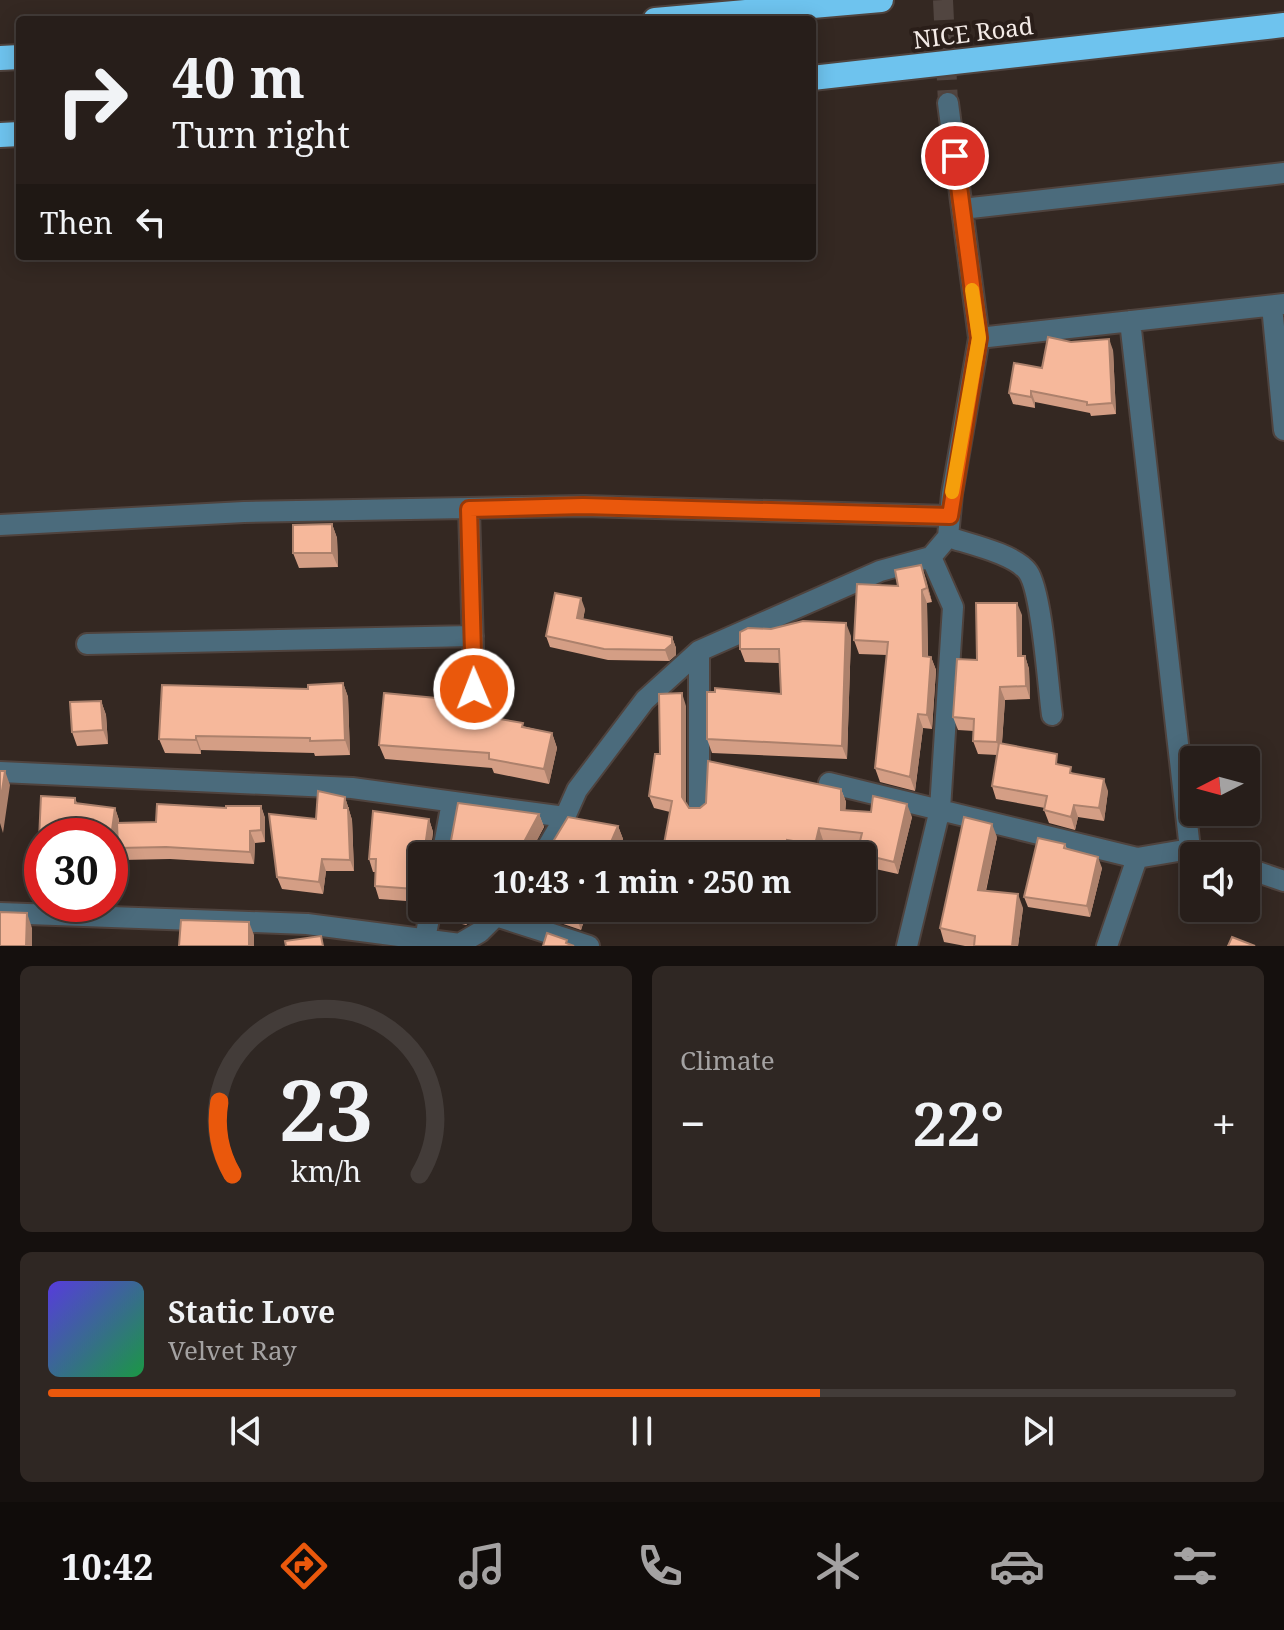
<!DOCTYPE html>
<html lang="en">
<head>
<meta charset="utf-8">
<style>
  body { margin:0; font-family:"Noto Serif",serif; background:#2f2723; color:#f1f3f6; height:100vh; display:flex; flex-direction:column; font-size:30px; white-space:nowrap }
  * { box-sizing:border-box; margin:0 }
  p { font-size:26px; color:#a4a2a2 }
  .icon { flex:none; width:44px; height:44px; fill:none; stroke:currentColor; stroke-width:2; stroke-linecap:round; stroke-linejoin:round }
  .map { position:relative; height:946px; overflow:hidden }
  .drawer { display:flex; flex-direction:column; gap:20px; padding:20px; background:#15100e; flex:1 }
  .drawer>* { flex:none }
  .hud { position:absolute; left:16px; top:16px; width:800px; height:244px; border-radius:8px; box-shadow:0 4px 20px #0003,0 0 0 2px #433c39; background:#271e1a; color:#f1f3f6; overflow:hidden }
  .needle { width:52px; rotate:264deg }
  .buttons { position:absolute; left:1180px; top:746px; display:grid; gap:16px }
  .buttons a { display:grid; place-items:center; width:80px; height:80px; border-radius:8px; background:#271e1a; box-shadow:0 4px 20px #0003,0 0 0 2px #433c39; font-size:40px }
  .speed { position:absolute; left:24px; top:818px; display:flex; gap:16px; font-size:40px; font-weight:700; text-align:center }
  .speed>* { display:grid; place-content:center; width:104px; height:104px; border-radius:50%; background:#271e1a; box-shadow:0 4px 20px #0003,0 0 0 2px #433c39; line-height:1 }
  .speed .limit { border:12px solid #d22; background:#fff; color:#111 }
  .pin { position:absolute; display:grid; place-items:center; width:68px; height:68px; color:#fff; margin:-34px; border:4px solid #fff; border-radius:50%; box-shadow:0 2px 8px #0007 }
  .me { position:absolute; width:88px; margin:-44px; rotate:359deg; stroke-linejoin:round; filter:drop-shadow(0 0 6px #0008) }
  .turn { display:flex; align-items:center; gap:28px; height:168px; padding:0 24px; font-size:36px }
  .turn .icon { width:104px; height:104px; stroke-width:2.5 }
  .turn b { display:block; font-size:56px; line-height:68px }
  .then { display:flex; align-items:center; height:76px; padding:0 24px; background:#0003; gap:16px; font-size:30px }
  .big { font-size:60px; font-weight:700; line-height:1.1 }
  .drawer .tile { flex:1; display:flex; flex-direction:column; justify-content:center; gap:12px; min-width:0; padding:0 28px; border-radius:12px; background:#2f2723 }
  .drawer .dial { align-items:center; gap:0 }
  .dial svg { height:208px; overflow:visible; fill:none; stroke:#433c39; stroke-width:7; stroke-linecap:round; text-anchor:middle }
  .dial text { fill:#f1f3f6; stroke:none }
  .song { display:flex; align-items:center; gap:24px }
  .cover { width:96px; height:96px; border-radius:12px; background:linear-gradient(135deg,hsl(250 70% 55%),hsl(140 70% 35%)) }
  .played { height:8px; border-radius:4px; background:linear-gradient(90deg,#ea580c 65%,#433c39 65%) }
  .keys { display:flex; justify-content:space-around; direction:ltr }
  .heat { display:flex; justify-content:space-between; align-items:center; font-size:44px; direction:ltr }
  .drawer .tiles { flex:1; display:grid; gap:20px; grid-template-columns:1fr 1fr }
  .tile:last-child { grid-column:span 2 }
  .trip { position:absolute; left:408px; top:842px; width:468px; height:80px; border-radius:8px; background:#271e1a; box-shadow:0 4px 20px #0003,0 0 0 2px #433c39; font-weight:700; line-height:80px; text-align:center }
  .tabs { display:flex; height:128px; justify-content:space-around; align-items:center; background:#100c0a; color:#a4a2a2 }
  .tabs .icon { width:56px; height:56px }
  .tabs .on { color:#ea580c }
  .tabs b { font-size:36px; color:#f1f3f6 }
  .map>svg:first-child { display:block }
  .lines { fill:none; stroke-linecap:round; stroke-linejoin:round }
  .minor-tunnel { stroke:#514540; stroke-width:20; stroke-dasharray:20 10; stroke-linecap:butt }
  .minor-casing { stroke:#4f433e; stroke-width:24 }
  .highway-casing { stroke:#4f433e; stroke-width:28 }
  .minor { stroke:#4b6b7c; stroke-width:20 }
  .highway { stroke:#6ec3ee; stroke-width:24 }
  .wall { fill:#d49e85 }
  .shaded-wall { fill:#ac816c }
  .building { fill:#f6b89b; stroke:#ac816c; stroke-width:2 }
  .route-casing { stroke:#983908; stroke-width:20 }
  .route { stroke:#ea580c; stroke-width:14 }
  .slow { stroke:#f59e0b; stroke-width:14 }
  .labels { text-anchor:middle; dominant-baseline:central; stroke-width:8; stroke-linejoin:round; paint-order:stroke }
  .street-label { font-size:24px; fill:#f4ebe7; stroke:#2a1e19 }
</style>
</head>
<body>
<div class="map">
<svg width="1284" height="946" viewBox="0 0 1284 946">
  <rect width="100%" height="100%" fill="#342822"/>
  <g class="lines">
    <path class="minor-tunnel" d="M943 0 948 103"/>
    <defs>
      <path id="minor" d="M962 209 1284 173
        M1272 306 1284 430
        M979 338 1284 304
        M469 509 475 716
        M0 525 244 512 583 506 950 516
        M948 537C969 544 1015 554 1028 572 1042 592 1048 686 1052 715
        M87 644 473 636
        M0 772 352 788 565 817
        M829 783 1137 858
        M699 809V651
        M1190 849 1210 856
        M442 856 452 802
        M542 856 565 817 577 790 645 700 699 651 880 571 931 557 948 537 952 494 979 338 948 103
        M1246 868 1284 881
        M0 913 307 924 460 944
        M496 916 589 946
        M425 939 431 908
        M456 946 480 932 504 908
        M907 946 940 809 953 607 931 557
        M1107 946 1137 858 1190 849 1130 321"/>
      <path id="highway" d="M655 20 881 0
        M0 58 20 57
        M812 78 1284 25
        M0 135 20 134"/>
    </defs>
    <use href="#minor" class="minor-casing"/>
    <use href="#highway" class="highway-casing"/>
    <use href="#minor" class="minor"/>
    <use href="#highway" class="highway"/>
  </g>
  <path class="wall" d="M1113 350 1116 414 1091 416 1090 413 1035 402V408L1013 404 1009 393 1042 368Z
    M332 524 337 538 338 567 299 568 293 553Z
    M921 565 932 602 927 603 928 657H931L936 670 932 729 923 728 915 791 880 782 875 768 887 655 859 654 854 640 898 586Z
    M585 609 583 620 672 637 676 648V655L669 661 608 660 550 647 546 636Z
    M1022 615V656H1025L1029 669 1030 699 1005 700 1002 743 1061 765 1074 774 1108 791 1104 821 1078 817 1075 830 1049 823 1044 810 1045 808 996 799 992 786 997 755 978 754 973 741 974 731 958 730 953 717Z
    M851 636 847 759 712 753 707 739 781 694 779 663 745 662 740 649Z
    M343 683 348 697 350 755 315 756 314 753 201 750V754L165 753 159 739 308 689Z
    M457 700 461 712 552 733 557 748 549 784 494 773 492 768 385 759 379 745Z
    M101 701 106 715 108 744 77 746 72 732Z
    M686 706V804L689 808H700L841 789 846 802 845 810 912 817 898 874 862 866V856H858L857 853 859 845 823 840 820 856H813L792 852 791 856H665L663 849 670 812 654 808 649 796 660 754Z
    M41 796 75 798 77 803 115 808 119 820V823L156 822 157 804 226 808V806H261L265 818V842L255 843 254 864 170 859 122 860 118 848 117 834 116 842 110 841V836H42V849L39 840Z
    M345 797 352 820 354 871H326L323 894 282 889 277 877 316 819Z
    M539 814 544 827 530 852 536 856 618 826 623 839 616 856H422V900L420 902 379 899 375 886V872H373L369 859 429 819 433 832 430 854 436 856 442 855Z
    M997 837 986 891 1023 908 1018 946H965L944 942 940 928Z
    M1065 844 1067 849 1102 868 1090 917 1028 907 1024 897Z
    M441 908H485L466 925 446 920Z
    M534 908H588L581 930 537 915Z"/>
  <path class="shaded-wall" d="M1109 339 1113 350 1116 414 1112 403Z
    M1031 391 1035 402V408L1031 397Z
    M332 524 337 538 338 567 332 553Z
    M921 565 926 579 932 602 927 588Z
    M922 590 927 603 928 670 923 656Z
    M581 598 585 609 581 629 577 618Z
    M1017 603 1022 615V669L1018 656Z
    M846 623 851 636 847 759 842 746Z
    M672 637 676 648V655L669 661 665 650Z
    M1025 656 1029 669 1030 699 1026 686Z
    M931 657 936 670 932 729 927 715Z
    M343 683 348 697 350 755 345 740Z
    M1000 687 1005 700 1001 755 997 742Z
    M682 693 686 706V809L682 797Z
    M101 701 106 715 108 744 103 730Z
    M918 714 923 728 915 791 910 777Z
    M552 733 557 748 549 784 544 769Z
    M196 736 201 750V754L196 740Z
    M5 771 10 785 3 833 0 823V804Z
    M1104 779 1108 791 1104 821 1099 808Z
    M841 789 846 802 845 822 841 810Z
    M345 797 352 820 354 871 350 860 344 808Z
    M907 804 912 817 898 874 894 862Z
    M1074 805 1078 817 1075 830 1071 817Z
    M261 806 265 818V842L261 830Z
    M115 808 119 820 116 842 112 830Z
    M539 814 544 827 529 856 524 842Z
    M429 819 433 832 430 856 425 847Z
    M992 824 997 837 983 903 978 890Z
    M74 825 78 836H73Z
    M618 826 623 839 616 856H605Z
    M819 828 823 840 820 856 815 845Z
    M250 831 255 843 254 864 250 852Z
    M787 840 792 852 791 856H784Z
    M1098 857 1102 868 1090 917 1087 906Z
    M322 859 326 871 323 894 319 882Z
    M421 883 422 900 420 902 415 889Z
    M1018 894 1023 908 1018 946H1012Z
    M466 908H485L466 925 461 912Z
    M579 908H588L581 930 576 917Z
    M27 913 32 928V946H26Z
    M249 922 254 935V946H249Z"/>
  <path class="building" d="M1048 337 1071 342 1109 339 1112 403 1087 405V402L1031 391V397L1009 393 1014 363 1042 368Z
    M332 524V553H293V525Z
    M921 565 927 588 922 590 923 656 931 657 927 715 918 714 910 777 875 768 888 642 854 640 857 584 898 586 895 570Z
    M555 593 581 598 577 618 672 637V644L665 650 604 649 546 636Z
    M976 603H1017L1018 656H1025L1026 686 1000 687 997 742 973 741 974 719 953 717 957 659 977 660Z
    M803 621 846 623 842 746 707 739V692H715V688L781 694 779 649H740V632L748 628 771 629Z
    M343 683 345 740 310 741V738L196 736V740L159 739 162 685 308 689V685Z
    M384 693 457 700 459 712 523 723 522 727 552 733 544 769 489 759V753L379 745Z
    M682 693V797L689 808H700L706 803 708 761 841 789V810L871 812 873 796 907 804 894 862 857 853 862 833 819 828 815 845 787 840 784 856H739L726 853 663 849 672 801 649 796 655 754H660L659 694Z
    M101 701 103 730 72 732 70 702Z
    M999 743 1057 754 1056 764 1071 767 1070 773 1104 779 1099 808 1074 805 1071 817 1044 810 1047 796 992 786Z
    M0 771H5L0 804Z
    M318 791 345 797 344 808H348L350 860 322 859 319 882 277 877 269 814 316 819Z
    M41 796 75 798V803L115 808 112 830 74 825 73 836H42V840H39Z
    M458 803 539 814 524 842 526 850 536 856 548 850 568 817 618 826 605 856H422V883L415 889 375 886 376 859H369L373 811 429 819 425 847 430 853 436 856 442 855 450 846Z
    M157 804 226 808V806H261V830L250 831V852L166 847 118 848 117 823 156 822Z
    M964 817 992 824 978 890 1018 894 1012 946H974L975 936 940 928Z
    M1038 838 1065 844 1064 848 1098 857 1087 906 1024 897Z
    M444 908H466L461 912Z
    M550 908H579L576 917Z
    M0 912 27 913 26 946H0Z
    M181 920 249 922V946H179Z
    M547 933 567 940 566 943 574 946H543Z
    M321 936 323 946H286L285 941Z
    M1232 937 1255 946H1228Z"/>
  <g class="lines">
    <defs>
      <path id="route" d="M474 689 469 509 583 506 950 516 979 338 955 156"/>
    </defs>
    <use href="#route" class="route-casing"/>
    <use href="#route" class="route"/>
    <path class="slow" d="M952 492 979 338 972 290"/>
  </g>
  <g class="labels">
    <g class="street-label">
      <text transform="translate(973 32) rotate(-7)">NICE Road</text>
    </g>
  </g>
</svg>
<div class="buttons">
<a><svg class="needle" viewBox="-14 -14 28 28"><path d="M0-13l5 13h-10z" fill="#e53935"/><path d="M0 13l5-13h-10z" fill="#a4a2a2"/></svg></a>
<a><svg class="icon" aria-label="sound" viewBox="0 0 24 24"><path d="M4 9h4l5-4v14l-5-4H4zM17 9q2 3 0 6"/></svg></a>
</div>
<div class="speed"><div class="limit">30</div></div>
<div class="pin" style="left:955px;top:156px;background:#d93025"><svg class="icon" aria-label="arrive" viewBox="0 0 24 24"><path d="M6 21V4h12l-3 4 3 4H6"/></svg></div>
<svg class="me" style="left:474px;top:689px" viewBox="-20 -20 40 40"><circle r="17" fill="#ea580c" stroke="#fff" stroke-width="3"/><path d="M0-11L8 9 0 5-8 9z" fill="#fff"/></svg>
<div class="trip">10:43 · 1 min · 250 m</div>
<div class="hud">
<div class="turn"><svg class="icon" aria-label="right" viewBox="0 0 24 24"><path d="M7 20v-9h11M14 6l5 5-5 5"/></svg><div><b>40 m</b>Turn right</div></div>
<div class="then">Then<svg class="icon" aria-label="left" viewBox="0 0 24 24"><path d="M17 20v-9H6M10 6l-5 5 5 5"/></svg></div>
</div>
</div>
<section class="drawer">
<div class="tiles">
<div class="tile dial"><svg viewBox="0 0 100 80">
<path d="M14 69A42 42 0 1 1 86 69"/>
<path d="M14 69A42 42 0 0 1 9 41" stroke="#ea580c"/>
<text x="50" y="56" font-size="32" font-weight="700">23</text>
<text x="50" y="72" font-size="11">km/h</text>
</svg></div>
<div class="tile"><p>Climate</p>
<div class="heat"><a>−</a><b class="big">22°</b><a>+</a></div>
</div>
<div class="tile">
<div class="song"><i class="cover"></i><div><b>Static Love</b><p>Velvet Ray</p></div></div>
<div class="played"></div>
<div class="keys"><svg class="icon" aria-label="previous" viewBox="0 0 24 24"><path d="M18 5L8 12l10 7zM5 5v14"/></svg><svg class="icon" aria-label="pause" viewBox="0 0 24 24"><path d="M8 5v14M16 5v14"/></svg><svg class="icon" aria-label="next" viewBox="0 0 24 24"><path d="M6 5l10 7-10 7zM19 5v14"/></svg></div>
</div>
</div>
</section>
<nav class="tabs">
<b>10:42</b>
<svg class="icon on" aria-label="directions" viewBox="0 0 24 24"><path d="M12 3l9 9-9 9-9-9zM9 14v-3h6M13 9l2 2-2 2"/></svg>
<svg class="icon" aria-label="music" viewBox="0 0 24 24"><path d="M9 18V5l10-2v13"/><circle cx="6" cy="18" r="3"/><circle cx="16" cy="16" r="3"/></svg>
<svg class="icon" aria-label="phone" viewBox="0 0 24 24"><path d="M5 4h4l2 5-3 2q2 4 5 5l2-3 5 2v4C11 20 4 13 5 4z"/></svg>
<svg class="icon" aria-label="climate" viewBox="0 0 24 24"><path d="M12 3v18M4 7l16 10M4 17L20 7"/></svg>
<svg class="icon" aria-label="car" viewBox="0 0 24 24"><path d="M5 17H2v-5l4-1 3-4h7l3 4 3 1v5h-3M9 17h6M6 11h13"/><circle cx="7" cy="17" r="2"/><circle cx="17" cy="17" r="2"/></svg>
<svg class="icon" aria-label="filters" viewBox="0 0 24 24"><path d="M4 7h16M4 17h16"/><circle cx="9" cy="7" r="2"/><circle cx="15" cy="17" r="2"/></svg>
</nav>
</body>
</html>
